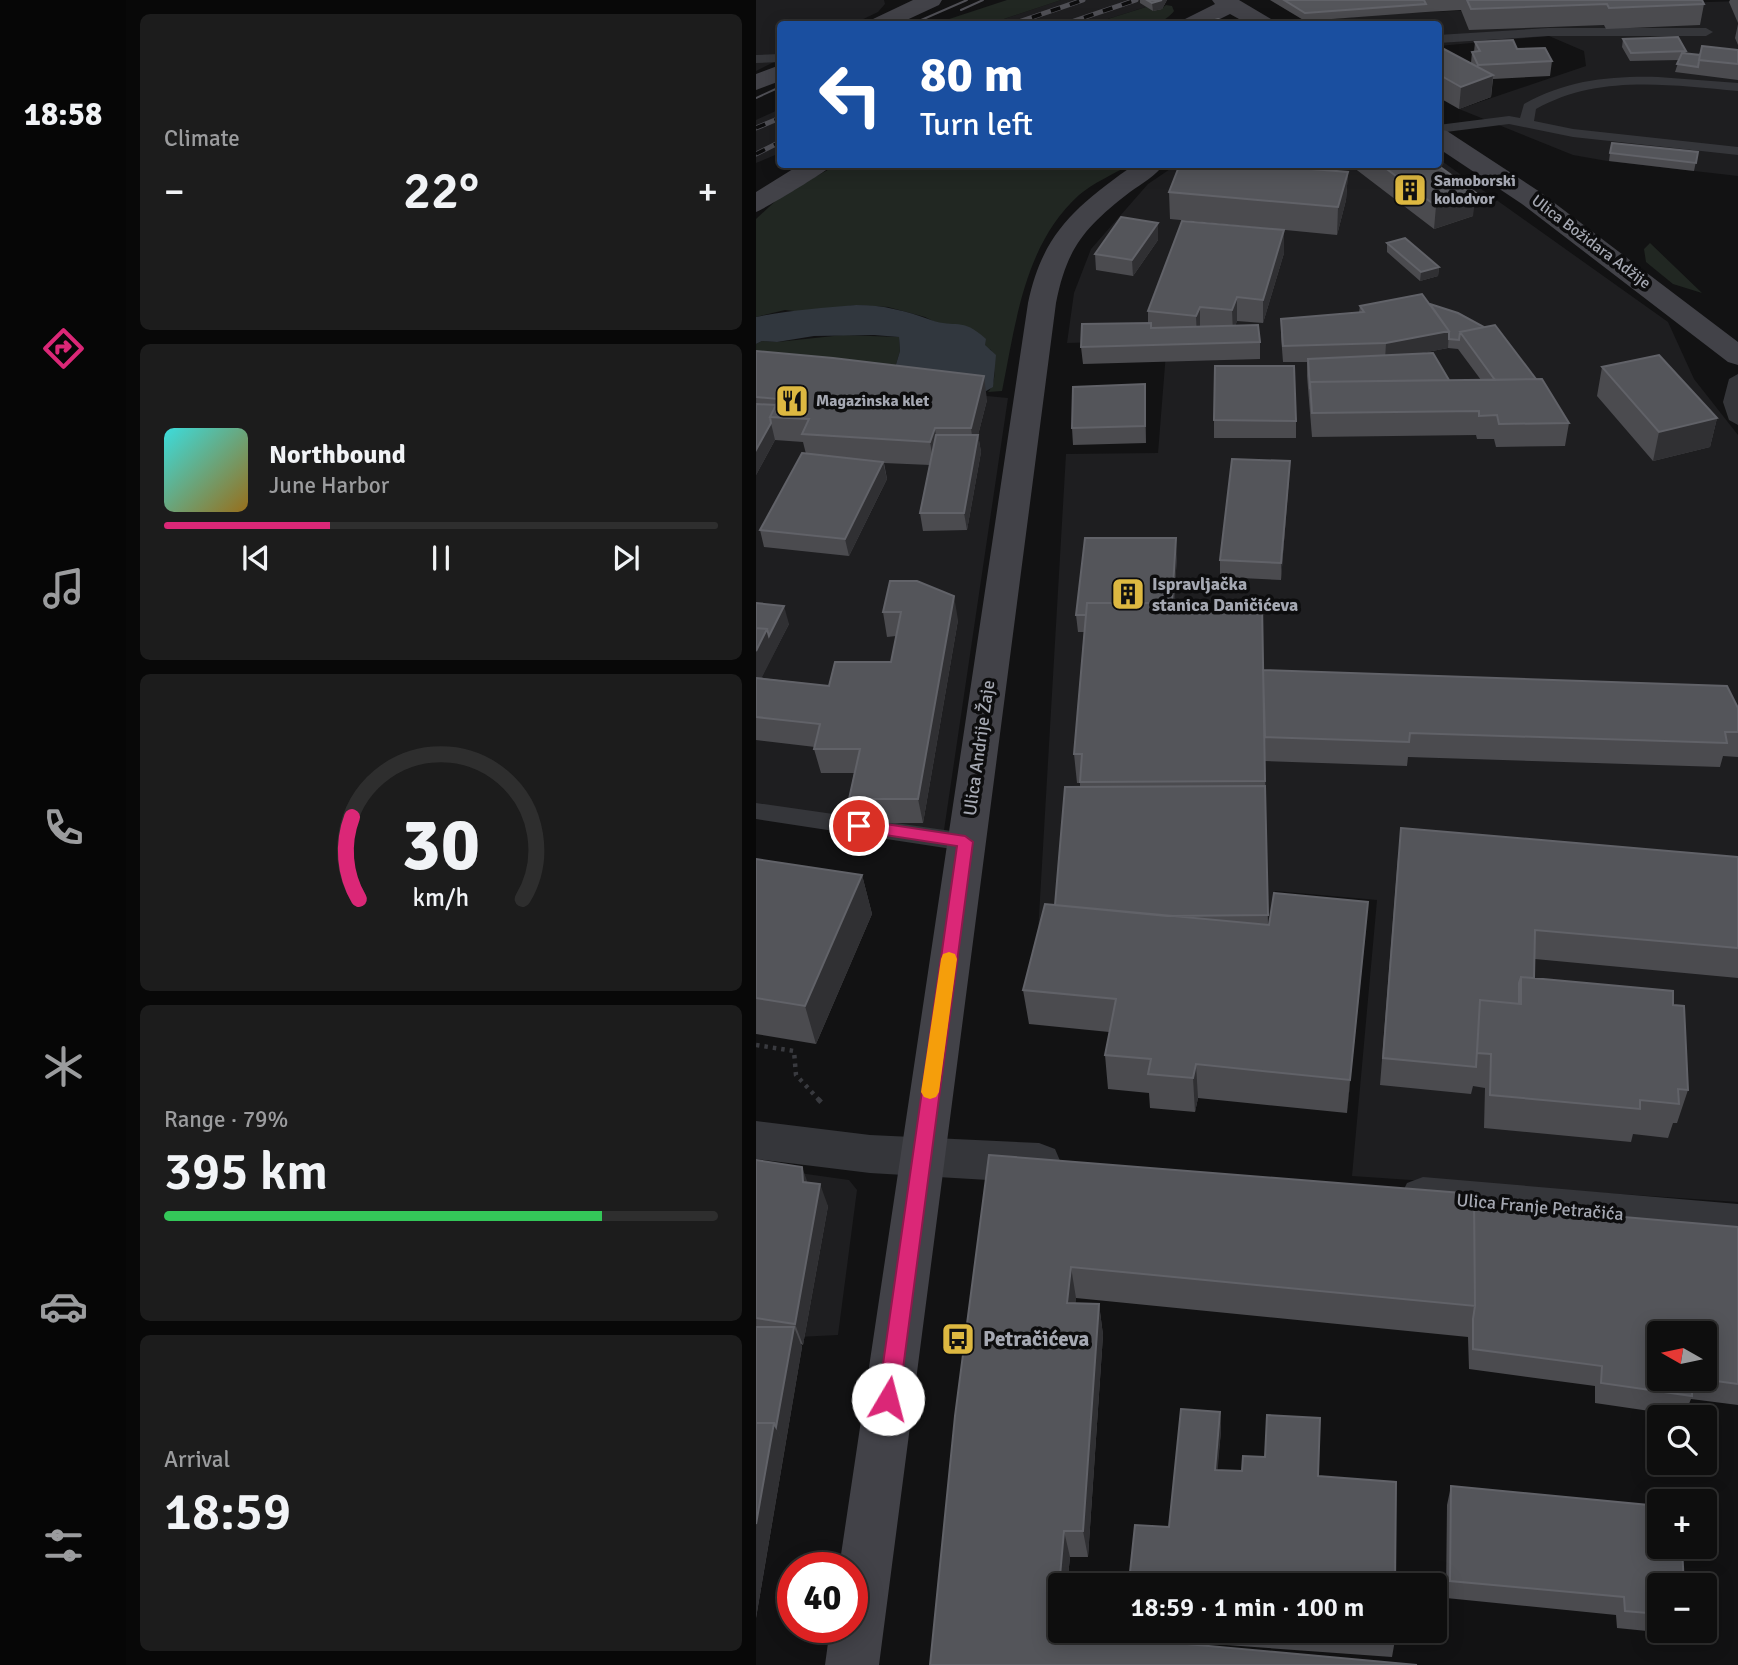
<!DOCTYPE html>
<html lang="en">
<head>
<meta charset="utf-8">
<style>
  body { margin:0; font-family:Signika,sans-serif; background:#1c1c1c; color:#f1f3f6; height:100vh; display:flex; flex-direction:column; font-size:26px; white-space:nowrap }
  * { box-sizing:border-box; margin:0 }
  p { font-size:23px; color:#9b9c9e }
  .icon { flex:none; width:38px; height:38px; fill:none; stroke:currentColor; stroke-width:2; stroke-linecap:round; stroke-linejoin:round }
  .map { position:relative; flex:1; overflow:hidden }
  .panel { display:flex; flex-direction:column; gap:14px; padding:14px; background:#080808; width:630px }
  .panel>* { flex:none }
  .guide { position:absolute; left:21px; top:21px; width:665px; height:147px; border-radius:7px; box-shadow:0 4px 18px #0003,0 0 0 2px #2e2e2e; background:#1a4fa0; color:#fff; overflow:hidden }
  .needle { width:46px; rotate:279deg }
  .fabs { position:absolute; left:891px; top:1321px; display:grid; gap:14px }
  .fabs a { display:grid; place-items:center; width:70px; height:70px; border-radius:7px; background:#0e0e0e; box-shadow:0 4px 18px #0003,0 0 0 2px #2e2e2e; font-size:35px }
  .speed { position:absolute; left:21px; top:1552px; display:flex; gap:14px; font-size:35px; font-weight:700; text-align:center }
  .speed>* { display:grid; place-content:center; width:91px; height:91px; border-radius:50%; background:#0e0e0e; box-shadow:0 4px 18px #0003,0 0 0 2px #2e2e2e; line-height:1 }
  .speed .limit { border:10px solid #d22; background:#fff; color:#111 }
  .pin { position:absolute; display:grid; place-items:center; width:60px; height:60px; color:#fff; margin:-30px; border:4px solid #fff; border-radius:50%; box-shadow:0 2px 7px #0007 }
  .me { position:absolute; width:77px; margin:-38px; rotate:8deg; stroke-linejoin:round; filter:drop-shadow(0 0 5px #0008) }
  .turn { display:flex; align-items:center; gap:24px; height:147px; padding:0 28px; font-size:32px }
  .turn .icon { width:91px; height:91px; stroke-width:2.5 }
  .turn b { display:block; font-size:49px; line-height:60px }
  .big { font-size:52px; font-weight:600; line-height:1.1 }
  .panel .tile { flex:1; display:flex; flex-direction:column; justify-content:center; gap:10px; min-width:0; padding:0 24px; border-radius:10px; background:#1c1c1c }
  .panel .dial { align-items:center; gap:0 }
  .dial svg { height:182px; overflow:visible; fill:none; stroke:#2e2e2e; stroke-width:7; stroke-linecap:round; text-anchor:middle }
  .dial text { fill:#f1f3f6; stroke:none }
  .song { display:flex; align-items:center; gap:21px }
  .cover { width:84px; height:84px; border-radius:10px; background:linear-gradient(135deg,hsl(180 70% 55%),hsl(40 70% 35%)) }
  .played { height:7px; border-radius:4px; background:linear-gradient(90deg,#db2777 30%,#2e2e2e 30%) }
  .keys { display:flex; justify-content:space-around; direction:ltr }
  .heat { display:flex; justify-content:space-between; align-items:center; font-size:38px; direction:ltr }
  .charge { height:10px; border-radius:5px; background:linear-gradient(90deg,#34c759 79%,#2e2e2e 0) }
  .trip { position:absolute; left:292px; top:1573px; width:399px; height:70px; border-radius:7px; background:#0e0e0e; box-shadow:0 4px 18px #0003,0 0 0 2px #2e2e2e; font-weight:600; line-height:70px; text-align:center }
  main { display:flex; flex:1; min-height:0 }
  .tab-bar { display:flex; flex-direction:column; width:126px; justify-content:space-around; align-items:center; background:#060606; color:#9b9c9e }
  .tab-bar .icon { width:49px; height:49px }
  .tab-bar .on { color:#db2777 }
  .tab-bar b { font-size:32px; color:#f1f3f6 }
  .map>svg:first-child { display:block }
  .built { fill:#1e1e20 }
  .green { fill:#212722 }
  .water { fill:#31373e }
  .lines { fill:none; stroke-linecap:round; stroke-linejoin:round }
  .path-far1 { stroke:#393a3f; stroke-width:4.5; stroke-dasharray:3.5 5; stroke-linecap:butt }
  .path { stroke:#393a3f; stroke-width:5; stroke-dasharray:4.5 7; stroke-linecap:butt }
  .lane { fill:#35363a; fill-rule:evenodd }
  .street { fill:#35363a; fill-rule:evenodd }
  .secondary { fill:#424248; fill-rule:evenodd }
  .tram { stroke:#4f4f55; stroke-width:2 }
  .rail-casing { stroke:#4f4f55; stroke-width:5 }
  .rail { stroke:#0d0d0e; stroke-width:3.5; stroke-dasharray:10; stroke-linecap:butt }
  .wall { fill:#4b4b4f; fill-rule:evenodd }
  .shaded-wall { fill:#303033 }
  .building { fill:#54555a; stroke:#616268; stroke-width:2 }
  .route { fill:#db2777; stroke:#8e194d; stroke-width:2 }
  .slow { fill:#f59e0b }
  .labels { text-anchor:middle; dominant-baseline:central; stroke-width:7; stroke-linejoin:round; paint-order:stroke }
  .far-poi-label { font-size:16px; font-weight:bold; fill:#a5a8b2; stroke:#0d0d0e; text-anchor:start }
  .far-street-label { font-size:16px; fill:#a5a8b2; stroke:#0d0d0e }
  .poi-label { font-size:18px; font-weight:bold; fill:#a5a8b2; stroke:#0d0d0e; text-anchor:start }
  .street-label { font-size:18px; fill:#a5a8b2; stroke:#0d0d0e }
  .near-poi-label { font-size:21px; font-weight:bold; fill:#a5a8b2; stroke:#0d0d0e; text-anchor:start }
</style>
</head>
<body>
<main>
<nav class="tab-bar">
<b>18:58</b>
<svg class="icon on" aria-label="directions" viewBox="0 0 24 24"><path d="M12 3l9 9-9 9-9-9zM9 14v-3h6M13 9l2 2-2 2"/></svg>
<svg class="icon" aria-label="music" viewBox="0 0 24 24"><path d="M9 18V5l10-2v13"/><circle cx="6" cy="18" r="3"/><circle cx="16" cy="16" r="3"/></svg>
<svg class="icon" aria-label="phone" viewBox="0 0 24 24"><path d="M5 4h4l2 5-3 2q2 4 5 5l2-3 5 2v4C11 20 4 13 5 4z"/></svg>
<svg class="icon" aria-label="climate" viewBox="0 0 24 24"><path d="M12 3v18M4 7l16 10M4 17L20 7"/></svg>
<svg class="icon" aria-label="car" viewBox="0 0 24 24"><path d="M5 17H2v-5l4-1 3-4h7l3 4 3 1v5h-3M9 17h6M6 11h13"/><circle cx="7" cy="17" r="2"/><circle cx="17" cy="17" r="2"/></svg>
<svg class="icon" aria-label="filters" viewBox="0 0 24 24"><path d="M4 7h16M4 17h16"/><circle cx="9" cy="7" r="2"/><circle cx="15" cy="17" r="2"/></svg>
</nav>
<section class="panel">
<div class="tile"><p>Climate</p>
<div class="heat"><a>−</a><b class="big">22°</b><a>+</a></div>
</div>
<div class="tile">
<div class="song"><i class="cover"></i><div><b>Northbound</b><p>June Harbor</p></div></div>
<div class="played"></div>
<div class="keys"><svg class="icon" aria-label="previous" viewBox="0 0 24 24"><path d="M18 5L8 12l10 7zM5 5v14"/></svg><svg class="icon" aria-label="pause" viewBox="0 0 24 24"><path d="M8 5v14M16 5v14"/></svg><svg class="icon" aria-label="next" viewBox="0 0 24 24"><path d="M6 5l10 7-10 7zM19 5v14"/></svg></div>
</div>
<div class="tile dial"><svg viewBox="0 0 100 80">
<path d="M14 69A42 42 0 1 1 86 69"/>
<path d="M14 69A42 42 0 0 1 11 33" stroke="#db2777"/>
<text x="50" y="56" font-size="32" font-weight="700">30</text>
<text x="50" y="72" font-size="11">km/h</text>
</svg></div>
<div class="tile"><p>Range · 79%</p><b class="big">395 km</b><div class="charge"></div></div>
<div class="tile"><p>Arrival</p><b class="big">18:59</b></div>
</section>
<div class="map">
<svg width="982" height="1665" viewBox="0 0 982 1665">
  <rect width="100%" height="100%" fill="#121213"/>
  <path class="built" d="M0 0H128L129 4 122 12 97 24H24V59L0 71Z
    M305 0H395L390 7 336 24H233Z
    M982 1V176L851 161 817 155 703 109 830 66 828 51 793 36 683 46 682 24H545L541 22 642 13Z
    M24 109V153L0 163V120Z
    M683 159 912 322 938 379 982 435V1202L596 1176 621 900 519 891 511 948 281 950 310 454 402 453 411 340 311 343 318 293 335 249 392 184 420 165 682 164Z
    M0 374 252 398 187 837 0 814Z
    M0 1167 93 1180 101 1190 82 1335 0 1339Z"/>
  <path class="green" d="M251 0H305L233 24H178Z
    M410 5 416 6 418 11C402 33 360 24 336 24L390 7 405 9Z
    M83 164 373 165C358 174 337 183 323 195 268 245 260 322 246 391L232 392C242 381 238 364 235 350L169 317 132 307 100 305 47 312 29 310 0 317V219L27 194Z
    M894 243 946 293 917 284 890 262 888 249Z
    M87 335 143 337 144 351 138 371 0 370V344L6 341 21 342Z"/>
  <path class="water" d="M100 305C128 305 150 311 175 320 200 329 205 316 230 339L229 345 240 355 237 387 225 394 138 371 144 351 143 337 118 335 58 336 21 342 6 341 0 344V317C33 310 67 308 100 305Z"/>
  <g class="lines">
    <path class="path-far1" d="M0 1045 38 1051 40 1075 63 1100"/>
    <path class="path" d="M62 1099 66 1103"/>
    <path class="lane" d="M792 28H950L957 32 950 36H792L682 43V35Z
      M24 54V62L0 63V55Z
      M902 77 982 83V91C914 85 842 74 780 109L778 121 817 129 982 147V155L817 137 753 124 682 133V125L753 116 764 118 768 104C811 80 854 76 902 77Z
      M982 374V425L973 420 967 402 973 379Z
      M0 803 209 833 217 836 220 842 217 848 209 851 0 819Z"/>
    <path class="street" d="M0 1121 114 1135 283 1143 299 1149 305 1163 299 1177 283 1183 114 1173 0 1159Z
      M667 1177 982 1204V1246L667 1217 651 1211 644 1197 651 1183Z"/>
    <path class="secondary" d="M157 0H186L183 5 142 24H114L117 19Z
      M456 0H483L515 19 518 24H492L474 14 454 24H426L429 19 459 4Z
      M24 65V81L0 90V74Z
      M682 129 691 131 784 192 982 342V365L972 362 766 204 682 148Z
      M45 164H78C76 168 7 210 0 212V192Z
      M379 164H408C400 176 385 184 374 192 329 227 311 247 300 303L123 1665H69L74 1628H96V1568H83L272 303C287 231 322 205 379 164Z"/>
    <path class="tram" d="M205 10 227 0
      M156 24 211 0
      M0 98 24 87"/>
    <defs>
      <path id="rail" d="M257 24 327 0
        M309 24 380 0
        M0 128 24 118
        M0 154 24 142"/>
    </defs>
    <use href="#rail" class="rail-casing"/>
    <use href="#rail" class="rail"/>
  </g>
  <path class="wall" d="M384 0H411L406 9 397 11 384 3Z
    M514 0H946L948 4 944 25 850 29 848 25 713 30 705 10 670 12 549 21Z
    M974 0H982V23L973 2Z
    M982 24V45L979 38Z
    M867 39 930 51 929 54 944 55 946 46 982 50V80L919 72 923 60 874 61 866 47Z
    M719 42 761 49 796 61 794 76 737 79 735 97 703 109 682 97V49L715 63 716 52H718Z
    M942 152 938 171 853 161 854 153Z
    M593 164H680L717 216 678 229Z
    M592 172 590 200 581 235 414 219 413 192Z
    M402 223V240L377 276 340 270 339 254Z
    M631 243 683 267 682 276 664 281 631 252Z
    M528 253 507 323 481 321 479 326 504 342V359L327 364 325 347 392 323V311Z
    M674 304 813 423 809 446 740 447 738 439H721L720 435 556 437 551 376V362H527L525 336V319L603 312 604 306ZM692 348 702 349 725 380H693L660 354Z
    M0 351 231 400 222 435 225 452 211 530 167 531 164 513 174 465 128 463 131 479 93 556 8 547 4 530 50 454 47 442 19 440 0 475Z
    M846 367 961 418 954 447 897 461 841 396Z
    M389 384 390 443 317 445 316 428Z
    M458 420 540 421V438H458Z
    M533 478 525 580 464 577V560Z
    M421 555 418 603 507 670 982 708V757L967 756 964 767 652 757 651 766 509 761 512 925 612 902 591 1113 442 1098 439 1112 394 1108 393 1093 352 1089 349 1055 353 1032 273 1024 267 990 299 905 324 787V783H321L318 754 328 632H322L320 615Z
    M134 581 202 620 167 823H99L93 799 98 773H65L58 749 59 747 0 740V603L33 624 5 678 73 686 135 662 140 636 131 637 127 612Z
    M642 857H982V978L779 959 778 978 917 1005 932 1090 921 1123H917L912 1138 877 1134 875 1142 728 1128 729 1088 717 1086 715 1094 624 1085Z
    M0 859 106 875 116 914 60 1044 0 1034Z
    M233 1155 718 1204 982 1227V1405L935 1399 928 1416 839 1403V1386L713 1369 712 1337 320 1298 319 1304H343L347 1335 332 1557H314L311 1586H304V1631H307V1632L174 1665ZM948 1334V1379H903Z
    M0 1160 51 1183 72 1206 47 1345 45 1344 46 1347 0 1618Z
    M464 1412 465 1431 461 1470 562 1476 639 1586H376L374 1572 413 1527Z
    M695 1486 903 1586V1631H923L921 1634 861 1628 860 1615 690 1598 691 1505Z
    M413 1631H639V1640L636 1657 414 1641Z"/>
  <path class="shaded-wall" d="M406 0H411L406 9 397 11 396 3Z
    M737 75 735 97 703 109 705 87Z
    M592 172 590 200 581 235 582 207Z
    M720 193 717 216 678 229 680 206Z
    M402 223V240L377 276 376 260Z
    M528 230V253L507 323V300Z
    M683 267 682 276 664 281 665 272Z
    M481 297V321L477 334 476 310Z
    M444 307V330L441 339 440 316Z
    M693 331 692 348 629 360 630 343Z
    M228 376 231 400 222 435 225 452 211 530 208 513 218 452 215 428Z
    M961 418 954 447 897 461 903 432Z
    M15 423 19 440 0 475V450Z
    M179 428 182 452 178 466 174 442Z
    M534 461 533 478 525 580V563Z
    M127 462 131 479 93 556 89 539Z
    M420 538 421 555 416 633 415 616Z
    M198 596 202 620 167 823 162 799Z
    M28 606 33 624 0 689V651L11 629Z
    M106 875 116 914 60 1044 49 1006Z
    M612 902 609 937 591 1113 594 1080Z
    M440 1064 442 1098 439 1112 437 1078Z
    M46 1167 54 1189 47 1182Z
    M64 1184 72 1206 47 1345 39 1324Z
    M315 1267 320 1298 316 1334 311 1303Z
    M343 1304 347 1335 332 1557 327 1531Z
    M38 1327 46 1347 29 1447 20 1427Z
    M464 1412 465 1431 460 1489 459 1470Z
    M18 1423 29 1447 0 1618V1524Z
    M308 1531 314 1557 311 1586H304V1631H307L305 1656 299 1632Z"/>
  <path class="building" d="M391 0H406L396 3Z
    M528 0H668L670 4 549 13Z
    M711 0H946L948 4 853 8 851 4 715 9Z
    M462 19 472 24H445Z
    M922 37 930 51 875 53 867 39Z
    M757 40 761 49 789 48 796 61 722 65 716 52 724 51 719 42Z
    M946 46 982 50V64L943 60Z
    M686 48 737 75 705 87 682 74V49Z
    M926 53 944 55 942 67 921 64Z
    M856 143 942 152 940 163 854 153Z
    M424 164H545L544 168 592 172 582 207 413 192Z
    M624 164H680L720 193 680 206Z
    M365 217 402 223 376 260 339 254Z
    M426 221 528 230 507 300 481 297 476 310 444 307 440 316 392 311Z
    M649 238 683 267 665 272 631 243Z
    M666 294 693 331 630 343 527 346 525 319 608 312 604 306Z
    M674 304 702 313 728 327 704 332 703 340 693 339V331Z
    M395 323V328L502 325 504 342 325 347 326 324Z
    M739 325 780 379 739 380 704 332Z
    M0 351 77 358 228 376 215 428H179L174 442 46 434 53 419 14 417 23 399 0 397Z
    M677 353 693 380 554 382V389L552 359Z
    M903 355 961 418 903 432 846 367Z
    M459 366H538L540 421 458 420Z
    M786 379 813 423 743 424 741 415 723 416V411L556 413 554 382Z
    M389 384V426L316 428 317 387Z
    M0 404 20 405 14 417 15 423 0 450Z
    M180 435H222L208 513H164Z
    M46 453 127 462 89 539 4 530Z
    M476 459 534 461 525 563 464 560Z
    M329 538H420L416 603H331L330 615H320Z
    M134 581H161L198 596 162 799H93L104 749H58L64 724 0 717V678L73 686 79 662H135L145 612H127Z
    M0 603 28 606 13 636 11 629 0 628Z
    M331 603H506L509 781 324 782 326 754H318Z
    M0 628 11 629 0 651Z
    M507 670 971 686 982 708V732H969L971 743 654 733 653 742 509 737Z
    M509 786 512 915 411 916 299 905 309 787Z
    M645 828 982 857V948L779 930 778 978 765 977 763 983V1004L724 1000 720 1067 627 1058Z
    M0 859 106 875 49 1006 0 998Z
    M518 893 612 902 594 1080 440 1064 437 1078 392 1074 395 1059 349 1055 360 999 267 990 289 904 513 925Z
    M765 977 917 991V1005L928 1006 932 1090 922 1089 923 1104 884 1100V1109L734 1095 735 1054 721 1053 724 1000 765 1004Z
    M233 1155 718 1194 719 1306 315 1267 311 1303 343 1304 327 1531H308L299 1632 661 1665H174L199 1416Z
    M0 1160 46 1167 47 1182 64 1184 39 1324 0 1318Z
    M718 1204 982 1227V1384L945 1379H948V1334H903V1379H936V1396L845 1383 846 1366 717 1349V1319L719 1306Z
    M0 1327H38L20 1427 18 1423H0Z
    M425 1409 464 1412 459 1470 486 1471 487 1456 509 1457 511 1415 564 1418 562 1476 640 1482 639 1586H415L416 1575 374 1572 379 1525 413 1527Z
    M0 1423H18L0 1524Z
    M695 1486 903 1506V1547H926L928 1586H903V1614L869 1611 868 1597 694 1581Z
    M506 1631H639V1640Z"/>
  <path class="route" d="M103 820 209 836 217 842 143 1399 140 1406 132 1409 125 1406 122 1399 201 846 97 830 95 826Z"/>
  <path class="slow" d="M193 952 199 954 201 959 183 1092 180 1097 174 1099 168 1097 165 1092 185 959 187 954Z"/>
  <defs>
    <symbol id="building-square" viewBox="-11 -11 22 22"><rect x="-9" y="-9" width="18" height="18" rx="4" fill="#ddb841" stroke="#0d0d0e"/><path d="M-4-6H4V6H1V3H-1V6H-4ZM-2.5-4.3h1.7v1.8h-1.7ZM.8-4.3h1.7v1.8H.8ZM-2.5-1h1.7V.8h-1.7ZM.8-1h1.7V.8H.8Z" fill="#111"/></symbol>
    <symbol id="restaurant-square" viewBox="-11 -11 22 22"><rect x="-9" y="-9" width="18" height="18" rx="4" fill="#ddb841" stroke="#0d0d0e"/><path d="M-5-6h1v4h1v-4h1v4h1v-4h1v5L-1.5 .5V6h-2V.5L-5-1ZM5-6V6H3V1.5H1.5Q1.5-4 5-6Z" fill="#111"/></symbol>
    <symbol id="bus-square" viewBox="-11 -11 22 22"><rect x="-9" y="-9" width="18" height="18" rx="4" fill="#ddb841" stroke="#0d0d0e"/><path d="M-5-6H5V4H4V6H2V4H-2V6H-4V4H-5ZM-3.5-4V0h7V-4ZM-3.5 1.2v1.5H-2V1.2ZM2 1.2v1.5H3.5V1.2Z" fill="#111"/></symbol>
  </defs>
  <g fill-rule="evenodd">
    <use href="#building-square" x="635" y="171" width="38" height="38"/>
    <use href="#restaurant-square" x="17" y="382" width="38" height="38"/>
    <use href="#building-square" x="353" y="575" width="38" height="38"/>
    <use href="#bus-square" x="183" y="1320" width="38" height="38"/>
  </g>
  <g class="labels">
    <g class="far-poi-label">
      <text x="678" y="181">Samoborski<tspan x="678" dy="18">kolodvor</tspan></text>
      <text x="60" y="401">Magazinska klet</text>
    </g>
    <g class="far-street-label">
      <text transform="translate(835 242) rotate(37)">Ulica Božidara Adžije</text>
    </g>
    <g class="poi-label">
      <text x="396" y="584">Ispravljačka<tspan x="396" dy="21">stanica Daničićeva</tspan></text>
    </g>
    <g class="street-label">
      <text transform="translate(223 748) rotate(-82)">Ulica Andrije Žaje</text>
      <text transform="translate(784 1207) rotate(5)">Ulica Franje Petračića</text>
    </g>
    <g class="near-poi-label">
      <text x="227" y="1339">Petračićeva</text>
    </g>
  </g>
</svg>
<div class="fabs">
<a><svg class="needle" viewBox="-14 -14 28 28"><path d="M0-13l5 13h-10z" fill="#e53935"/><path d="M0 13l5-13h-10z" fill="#9b9c9e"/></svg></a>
<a><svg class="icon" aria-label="search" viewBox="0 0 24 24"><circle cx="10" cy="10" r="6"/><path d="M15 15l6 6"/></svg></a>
<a>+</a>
<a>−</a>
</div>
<div class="speed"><div class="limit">40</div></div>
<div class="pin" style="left:103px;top:826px;background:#d93025"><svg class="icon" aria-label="arrive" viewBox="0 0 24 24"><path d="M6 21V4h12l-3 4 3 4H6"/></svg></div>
<svg class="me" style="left:132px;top:1399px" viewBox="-20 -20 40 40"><circle r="19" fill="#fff"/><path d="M0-13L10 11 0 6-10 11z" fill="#db2777"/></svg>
<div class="trip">18:59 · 1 min · 100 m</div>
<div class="guide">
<div class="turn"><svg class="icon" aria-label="left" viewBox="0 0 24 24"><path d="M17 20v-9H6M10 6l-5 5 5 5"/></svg><div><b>80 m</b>Turn left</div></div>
</div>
</div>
</main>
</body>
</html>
